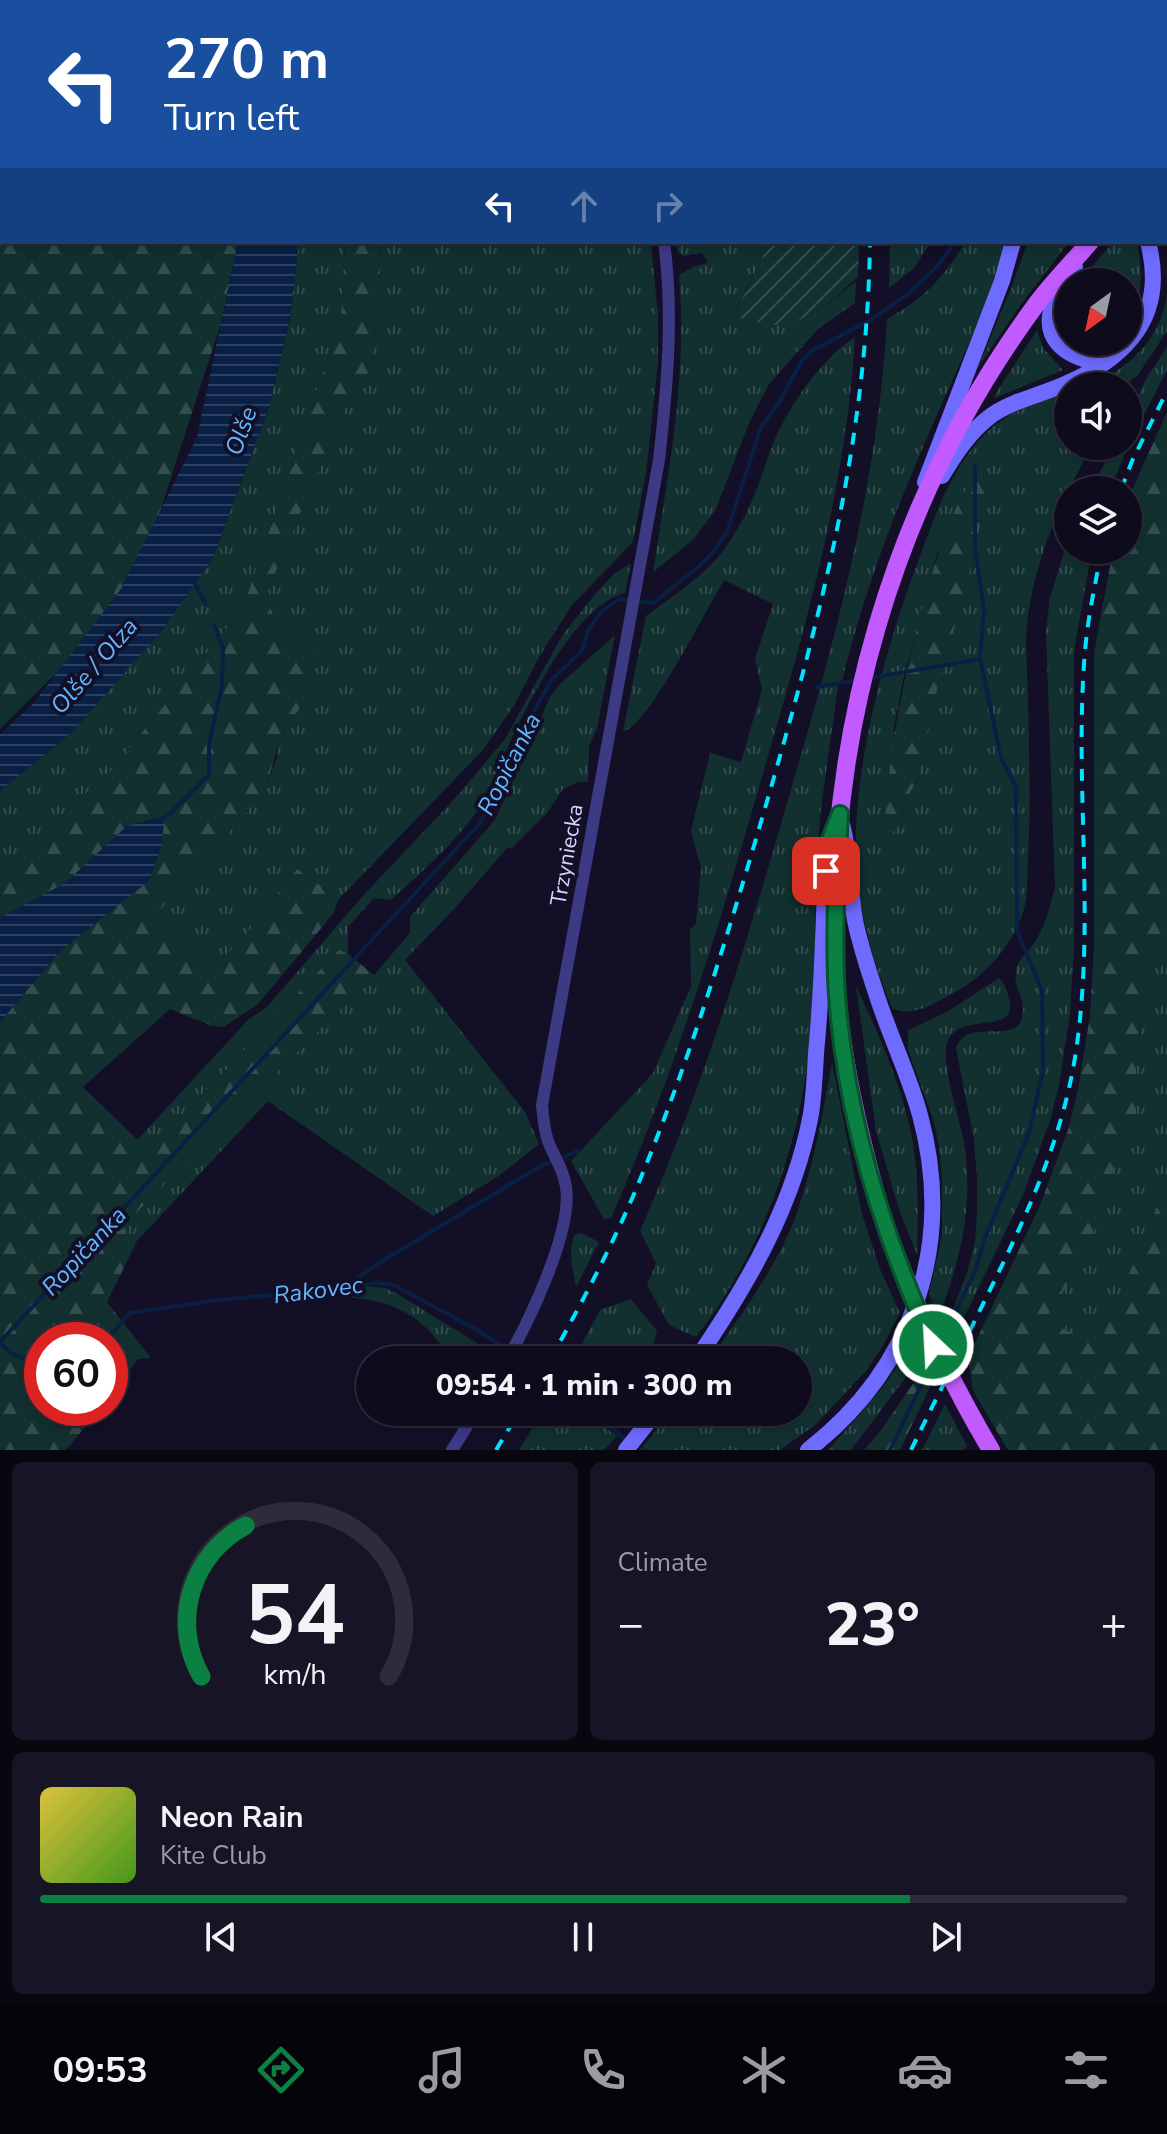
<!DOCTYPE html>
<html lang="en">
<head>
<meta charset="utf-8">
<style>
  body { margin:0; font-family:"Nunito Sans",sans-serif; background:#171425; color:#f1f3f6; height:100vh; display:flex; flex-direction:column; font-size:30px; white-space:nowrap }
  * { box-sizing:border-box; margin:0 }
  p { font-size:26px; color:#9b9ba3 }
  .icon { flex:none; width:44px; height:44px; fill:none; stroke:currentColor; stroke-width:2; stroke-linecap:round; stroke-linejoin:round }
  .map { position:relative; height:1450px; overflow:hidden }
  .side { display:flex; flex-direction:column; gap:12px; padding:12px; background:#08060f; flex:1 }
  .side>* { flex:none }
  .banner { position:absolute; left:0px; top:0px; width:1168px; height:244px; box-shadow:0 4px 12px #0003,0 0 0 2px #2e2b3b; background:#1a4fa0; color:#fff; overflow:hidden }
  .needle { width:52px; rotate:213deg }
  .fabs { position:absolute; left:1054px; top:268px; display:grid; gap:16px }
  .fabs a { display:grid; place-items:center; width:88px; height:88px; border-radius:50%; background:#0e0b1c; box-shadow:0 4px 12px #0003,0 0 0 2px #2e2b3b; font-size:40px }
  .speed { position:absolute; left:24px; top:1322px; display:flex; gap:16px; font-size:40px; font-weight:700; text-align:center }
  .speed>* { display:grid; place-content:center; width:104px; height:104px; border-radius:50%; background:#0e0b1c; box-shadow:0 4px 12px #0003,0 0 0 2px #2e2b3b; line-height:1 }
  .speed .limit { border:12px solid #d22; background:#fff; color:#111 }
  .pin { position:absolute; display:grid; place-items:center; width:68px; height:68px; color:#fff; margin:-34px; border-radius:16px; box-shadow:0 4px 12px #0006 }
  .me { position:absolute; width:88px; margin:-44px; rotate:335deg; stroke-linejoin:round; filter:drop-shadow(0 0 6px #0008) }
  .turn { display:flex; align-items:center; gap:28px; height:168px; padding:0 32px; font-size:36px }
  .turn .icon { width:104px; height:104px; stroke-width:2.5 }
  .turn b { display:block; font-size:56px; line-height:68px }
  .lanes { display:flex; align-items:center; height:76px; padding:0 32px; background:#0003; justify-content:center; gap:40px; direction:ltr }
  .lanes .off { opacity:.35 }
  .big { font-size:60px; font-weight:800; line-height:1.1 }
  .side .widget { flex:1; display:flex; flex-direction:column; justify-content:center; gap:12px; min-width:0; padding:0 28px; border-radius:12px; background:#171425 }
  .side .dial { align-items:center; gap:0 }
  .dial svg { height:208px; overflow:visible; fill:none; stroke:#2e2b3b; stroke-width:7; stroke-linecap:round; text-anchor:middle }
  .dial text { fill:#f1f3f6; stroke:none }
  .song { display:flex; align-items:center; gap:24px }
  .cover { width:96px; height:96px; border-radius:12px; background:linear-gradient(135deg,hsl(50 70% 55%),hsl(100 70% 35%)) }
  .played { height:8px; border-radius:4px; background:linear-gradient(90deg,#0b8043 80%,#2e2b3b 80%) }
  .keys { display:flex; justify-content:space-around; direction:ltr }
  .heat { display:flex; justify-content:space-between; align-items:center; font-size:44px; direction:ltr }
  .side .tiles { flex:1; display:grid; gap:12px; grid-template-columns:1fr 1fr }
  .widget:last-child { grid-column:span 2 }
  .trip { position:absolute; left:356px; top:1346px; width:456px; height:80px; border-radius:40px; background:#0e0b1c; box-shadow:0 4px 12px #0003,0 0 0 2px #2e2b3b; font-weight:800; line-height:80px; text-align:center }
  .dock { display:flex; height:128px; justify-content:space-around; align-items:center; background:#06040b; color:#9b9ba3 }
  .dock .icon { width:56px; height:56px }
  .dock .selected { color:#0b8043 }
  .dock b { font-size:36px; color:#f1f3f6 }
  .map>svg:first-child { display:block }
  .grass { fill:url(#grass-tufts); fill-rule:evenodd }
  .forest { fill:url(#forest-firs) }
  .garden { fill:url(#garden-furrows) }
  .water { fill:url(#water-rules) }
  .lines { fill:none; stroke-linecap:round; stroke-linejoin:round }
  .stream { stroke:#0a1f44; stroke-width:4 }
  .street { stroke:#3d3a85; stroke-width:12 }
  .secondary { stroke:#6f6bff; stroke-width:16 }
  .primary { stroke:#c25bff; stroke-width:18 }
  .rail { stroke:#00e5ff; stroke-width:4; stroke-dasharray:12 10; stroke-linecap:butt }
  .primary-bridge { stroke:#c25bff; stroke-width:18 }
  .route-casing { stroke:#07532c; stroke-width:20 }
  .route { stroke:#0b8043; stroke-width:14 }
  .labels { text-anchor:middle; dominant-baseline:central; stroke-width:8; stroke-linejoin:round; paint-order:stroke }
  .street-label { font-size:22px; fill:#d9d4ff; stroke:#130f26 }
  .water-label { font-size:24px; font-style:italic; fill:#62b6ff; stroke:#130f26 }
</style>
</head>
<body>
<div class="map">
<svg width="1167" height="1450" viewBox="0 0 1167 1450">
  <defs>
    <pattern id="grass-tufts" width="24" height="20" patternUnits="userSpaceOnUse" patternTransform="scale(2)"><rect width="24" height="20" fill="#12302f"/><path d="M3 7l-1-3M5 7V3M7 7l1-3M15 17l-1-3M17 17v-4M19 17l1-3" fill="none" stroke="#344d4e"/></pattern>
    <pattern id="forest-firs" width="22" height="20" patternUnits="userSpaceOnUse" patternTransform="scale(2)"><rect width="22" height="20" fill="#12302f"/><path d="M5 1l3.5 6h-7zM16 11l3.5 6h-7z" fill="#344d4e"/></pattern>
    <pattern id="garden-furrows" width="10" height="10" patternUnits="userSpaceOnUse" patternTransform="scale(2)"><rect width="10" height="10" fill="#12302f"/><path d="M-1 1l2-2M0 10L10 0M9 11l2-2" fill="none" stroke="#344d4e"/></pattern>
    <pattern id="water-rules" width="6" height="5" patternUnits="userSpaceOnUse" patternTransform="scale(2)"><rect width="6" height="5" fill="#0a1f44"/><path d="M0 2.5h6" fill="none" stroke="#2d3f60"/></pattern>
  </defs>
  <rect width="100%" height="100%" fill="#130f26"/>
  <path class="grass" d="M319 0H601L602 2H319Z
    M299 242H345L341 318 243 608 111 771 10 862 0 866V791L74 730 212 560 269 407 290 319Z
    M379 242H651L658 317V363L646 473 633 542 572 605 539 657 515 704 483 750 339 899 297 869 246 935 213 969 167 932 157 913 244 815 267 785 277 757 278 745 290 722 314 654C289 639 268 621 268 590L342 414 372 366 380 269Z
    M676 242H770L733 316 796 322 826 305 856 281 855 303 817 330 769 384 750 421 715 511 693 540 653 572C668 474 688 374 679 275L695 266 708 263 702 253 684 256 678 252Z
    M890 242H931L913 269 889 288Z
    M966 242H1006C990 302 961 360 936 417 898 503 864 590 842 681L838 686C832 735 823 783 819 832 814 900 816 970 810 1039 801 1145 762 1252 696 1337L669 1325 647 1285 656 1263 640 1231C701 1093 745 949 787 803 834 645 878 485 887 319 927 297 941 279 966 242Z
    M1028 242H1069L1022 303 977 369 1010 291Z
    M1113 242H1137C1143 272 1143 296 1128 324V282H1079Z
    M1167 293V331L1137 376 1124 386H1090C1129 368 1162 338 1167 293Z
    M1037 330 1043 348 1063 370 995 398 994 396Z
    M855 337C846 491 802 640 759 787 717 933 673 1078 611 1218L604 1219 571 1161 653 1073 691 986 690 930 696 923 701 868 691 831 710 753 741 762 762 689 755 659 773 604 724 580C707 608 649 725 623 732L646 616C673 596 705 576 725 548 743 524 756 494 765 466 778 421 816 362 855 337Z
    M1167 347V370L1128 446V417L1146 379Z
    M1068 393V446H1092C1062 500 1037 553 1028 615 1024 643 1028 672 1028 700 1029 753 1031 806 1028 858 1027 878 1029 899 1021 918 1006 953 983 978 948 996 931 1005 911 1018 892 1008 874 965 861 920 857 873 849 773 887 641 923 548 938 507 955 463 987 432 1010 410 1038 402 1068 393ZM983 466 985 504 967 583 932 708 917 780 907 798 900 825 894 727 903 680 937 554Z
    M1113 446H1128L1110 490H1091Z
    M1068 540V550H1092L1074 651V948L1070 1014 1059 1085 1050 1121 1023 1195 951 1345 945 1330 968 1270 975 1242 977 1211V1178L974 1140 956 1048C966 1020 1000 1040 1019 1025 1031 999 1012 990 1016 971 1018 958 1029 951 1036 940 1046 924 1050 906 1055 887L1046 631 1050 597Z
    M631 563 625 593C574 607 533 696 511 740 501 763 494 786 480 807 456 842 423 871 391 900L374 898 348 927V954L338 951 149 1151 137 1140 248 1020 268 1006 360 899 459 794 505 739 562 636 595 594 615 573Z
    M615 635 597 728 589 746 588 782H578L563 789 547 813 512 848H507L455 908 405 960 525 1112 539 1144 499 1176 433 1216 268 1101 137 1241 121 1228 374 975 410 933V917L495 820 550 697 559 685Z
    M1167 939V1183L1100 1344 1049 1324 1046 1318 1082 1262 1102 1212 1114 1168 1136 1122V1062L1140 1029 1150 997 1143 955 1150 944Z
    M999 978C1006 984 1007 991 1009 999 1020 1040 947 1005 946 1052 945 1079 961 1121 965 1149 973 1211 960 1259 939 1317L929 1294 942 1235V1178L939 1146 934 1122 908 1050V1030L947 1012Z
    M856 986C879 1035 904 1090 913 1143 919 1180 918 1217 917 1255L900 1212 876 1131Z
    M832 1062 862 1214 880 1269 900 1313 883 1346 866 1371 815 1425 780 1450H640L671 1412H798V1360H709C741 1316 775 1269 795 1218 813 1168 823 1114 832 1062Z
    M581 1233 599 1242 576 1287C573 1269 567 1250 575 1234Z
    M338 1283 385 1288 401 1296 480 1345 485 1360H452C412 1298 372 1295 303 1298V1287Z
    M631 1299 657 1331 649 1360H573L600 1310Z
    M912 1340 921 1357 851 1450H828C859 1415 891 1383 912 1340Z
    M945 1404 967 1446 962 1450H922Z
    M542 1412H585L617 1436 604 1450H519Z
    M604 1412H634L623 1428Z"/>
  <path class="forest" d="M0 0 211 2H2V242H238L221 323 132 598 0 729Z
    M637 0H808L803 2Z
    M345 242H379L380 269 372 366 342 414 268 590C268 621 289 639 314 654L311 692 290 722 278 745 267 785 244 815 157 913 167 932 213 969 246 935 297 869 339 899 333 914 258 1004 224 1027 212 1026 170 1009 83 1087 149 1151 339 950 348 954 374 975 121 1228 137 1241 107 1302 151 1358 138 1359 110 1397V1340H42V1408H101L66 1450H0V1022L60 951 148 881 165 816 127 826 65 884 0 918V866L10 862 111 771 243 608 341 318Z
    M1167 412V939L1150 944 1143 955 1150 997 1140 1029 1136 1062V1122L1114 1168 1102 1212 1082 1262 1046 1318 1049 1324 1100 1343 1167 1183V1450H1008L973 1391 968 1358 1041 1203 1069 1127 1078 1089 1090 1016 1094 948V653L1113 550H1128V499Z
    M983 465 985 504 967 583 932 708 917 780 907 798 900 825 884 839C888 754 901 687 923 605 937 556 951 504 983 465Z
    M924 1368 932 1383 900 1450H864L879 1433Z"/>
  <path class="garden" d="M770 242H859L858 277 826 305 796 322 791 328 733 317Z"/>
  <path class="water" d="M238 242H299L290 319 269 407 212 560 161 632 74 730 0 791V734L32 705 121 589 197 437Z
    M165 816 161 848 149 881 60 951 0 1022V918L65 883 127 826Z"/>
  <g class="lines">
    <path class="stream" d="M999 2V0
      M1094 2 1095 0
      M194 582 206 604
      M870 678 980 659
      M817 687 858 680
      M163 820 209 775V744L222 686 223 649 214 625
      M342 1289 379 1263 539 1167 578 1151
      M106 1340 130 1313 217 1300 342 1289 376 1283 394 1285 479 1331 523 1360
      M0 1342 480 823 506 779 522 733 552 679 582 651 588 631 600 613 619 599 653 603 698 567 714 551 727 532 761 427 778 404 801 362 813 350 871 320 909 293 937 267 955 242
      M0 1343 12 1354 42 1364
      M940 1344 975 1271 985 1238 1029 1133 1043 1071 1042 990 1017 931 1016 787 1001 758 980 658 984 611 975 547V466
      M593 1412 626 1440
      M890 1450 935 1356"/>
    <path class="street" d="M622 0 623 2
      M507 1360C529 1321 573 1231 566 1187 564 1170 554 1157 548 1141 544 1129 543 1117 542 1105L659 460C667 388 674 315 664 242
      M452 1450 476 1412"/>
    <path class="secondary" d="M987 0 989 2
      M1020 0 1022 2
      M1105 0 1113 2
      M1166 13H1167
      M1075 267C1066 281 1055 295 1051 311 1042 345 1078 363 1106 362
      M942 476C955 454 970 431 992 415 1014 400 1041 395 1065 384 1129 357 1167 314 1148 242
      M925 482 1002 281 1013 242
      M696 1360C748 1284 794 1205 811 1114 814 1094 815 1073 816 1053 823 985 823 916 827 847L836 823
      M626 1450 656 1412
      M808 1450C914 1368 955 1244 920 1115 908 1072 888 1032 875 990 868 969 861 947 856 925 849 892 851 857 842 824"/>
    <path class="primary" d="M1166 166 1167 165
      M884 1222C861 1143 841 1061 836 979 823 740 893 499 1035 306 1051 284 1072 263 1090 242"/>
    <path class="rail" d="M852 0V2
      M1121 490 1132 461 1167 391
      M550 1360C582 1302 614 1243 639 1182 691 1057 730 928 768 798 822 611 867 439 870 242
      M496 1450 519 1412
      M911 1450C936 1399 961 1349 986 1298 1026 1217 1065 1135 1077 1044 1095 914 1074 781 1085 651 1088 617 1095 584 1102 550"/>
    <path class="primary-bridge" d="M884 1222C913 1302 947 1376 991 1450"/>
  </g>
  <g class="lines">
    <defs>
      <path id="route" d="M826 871 827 847 840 814C837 869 834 923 836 978 842 1104 881 1231 933 1345"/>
    </defs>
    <use href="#route" class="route-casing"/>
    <use href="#route" class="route"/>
  </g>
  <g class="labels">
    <g class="street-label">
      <text transform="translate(567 855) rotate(-80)">Trzyniecka</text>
    </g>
    <g class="water-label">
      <text transform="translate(241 431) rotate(-70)">Olše</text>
      <text transform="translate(94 666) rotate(-49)">Olše / Olza</text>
      <text transform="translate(509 764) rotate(-63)">Ropičanka</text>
      <text transform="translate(84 1251) rotate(-47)">Ropičanka</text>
      <text transform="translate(318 1290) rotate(-7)">Rakovec</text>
    </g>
  </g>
</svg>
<div class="fabs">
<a><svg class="needle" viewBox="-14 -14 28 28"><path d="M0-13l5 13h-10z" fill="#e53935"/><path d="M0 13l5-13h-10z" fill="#9b9ba3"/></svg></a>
<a><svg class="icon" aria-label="sound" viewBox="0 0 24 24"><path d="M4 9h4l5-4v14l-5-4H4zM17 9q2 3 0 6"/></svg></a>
<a><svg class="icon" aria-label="layers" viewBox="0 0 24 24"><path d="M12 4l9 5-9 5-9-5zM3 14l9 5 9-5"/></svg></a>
</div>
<div class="speed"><div class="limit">60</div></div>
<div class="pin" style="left:826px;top:871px;background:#d93025"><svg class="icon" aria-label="arrive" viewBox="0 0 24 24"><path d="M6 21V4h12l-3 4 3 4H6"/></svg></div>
<svg class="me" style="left:933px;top:1345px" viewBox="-20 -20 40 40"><circle r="17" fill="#0b8043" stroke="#fff" stroke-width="3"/><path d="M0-11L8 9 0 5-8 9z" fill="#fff"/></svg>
<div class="trip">09:54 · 1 min · 300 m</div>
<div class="banner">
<div class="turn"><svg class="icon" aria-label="left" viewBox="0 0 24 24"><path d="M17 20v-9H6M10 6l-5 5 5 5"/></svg><div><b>270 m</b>Turn left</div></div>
<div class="lanes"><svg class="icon" aria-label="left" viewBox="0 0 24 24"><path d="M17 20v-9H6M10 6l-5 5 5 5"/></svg><svg class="icon off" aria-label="ahead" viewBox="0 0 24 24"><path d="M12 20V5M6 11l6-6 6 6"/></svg><svg class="icon off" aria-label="right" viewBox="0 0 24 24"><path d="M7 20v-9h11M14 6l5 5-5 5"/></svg></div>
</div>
</div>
<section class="side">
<div class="tiles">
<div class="widget dial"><svg viewBox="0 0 100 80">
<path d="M14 69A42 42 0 1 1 86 69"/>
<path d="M14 69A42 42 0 0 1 31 11" stroke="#0b8043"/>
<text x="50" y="56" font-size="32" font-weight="700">54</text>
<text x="50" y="72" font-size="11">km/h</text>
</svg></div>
<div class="widget"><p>Climate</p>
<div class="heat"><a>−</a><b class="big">23°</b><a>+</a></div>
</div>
<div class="widget">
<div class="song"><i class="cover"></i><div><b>Neon Rain</b><p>Kite Club</p></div></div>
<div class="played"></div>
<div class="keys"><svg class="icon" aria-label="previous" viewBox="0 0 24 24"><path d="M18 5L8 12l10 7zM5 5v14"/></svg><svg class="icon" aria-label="pause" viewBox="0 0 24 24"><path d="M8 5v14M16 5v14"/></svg><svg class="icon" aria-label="next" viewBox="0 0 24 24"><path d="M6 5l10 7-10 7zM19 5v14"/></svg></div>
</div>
</div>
</section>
<nav class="dock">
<b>09:53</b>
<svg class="icon selected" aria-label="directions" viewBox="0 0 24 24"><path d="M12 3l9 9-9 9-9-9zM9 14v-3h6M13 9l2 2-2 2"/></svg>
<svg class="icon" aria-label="music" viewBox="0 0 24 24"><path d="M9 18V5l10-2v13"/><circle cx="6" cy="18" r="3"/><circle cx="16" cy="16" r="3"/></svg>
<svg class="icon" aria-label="phone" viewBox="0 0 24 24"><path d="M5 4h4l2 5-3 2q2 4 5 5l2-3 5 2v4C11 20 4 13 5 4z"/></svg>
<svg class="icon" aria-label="climate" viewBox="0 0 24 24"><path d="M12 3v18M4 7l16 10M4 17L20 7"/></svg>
<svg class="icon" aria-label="car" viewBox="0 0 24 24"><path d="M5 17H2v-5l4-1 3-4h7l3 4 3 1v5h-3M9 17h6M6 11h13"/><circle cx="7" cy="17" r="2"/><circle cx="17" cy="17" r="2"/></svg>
<svg class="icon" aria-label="filters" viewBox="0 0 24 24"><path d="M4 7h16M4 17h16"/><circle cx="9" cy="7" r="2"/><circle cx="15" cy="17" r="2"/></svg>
</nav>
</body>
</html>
